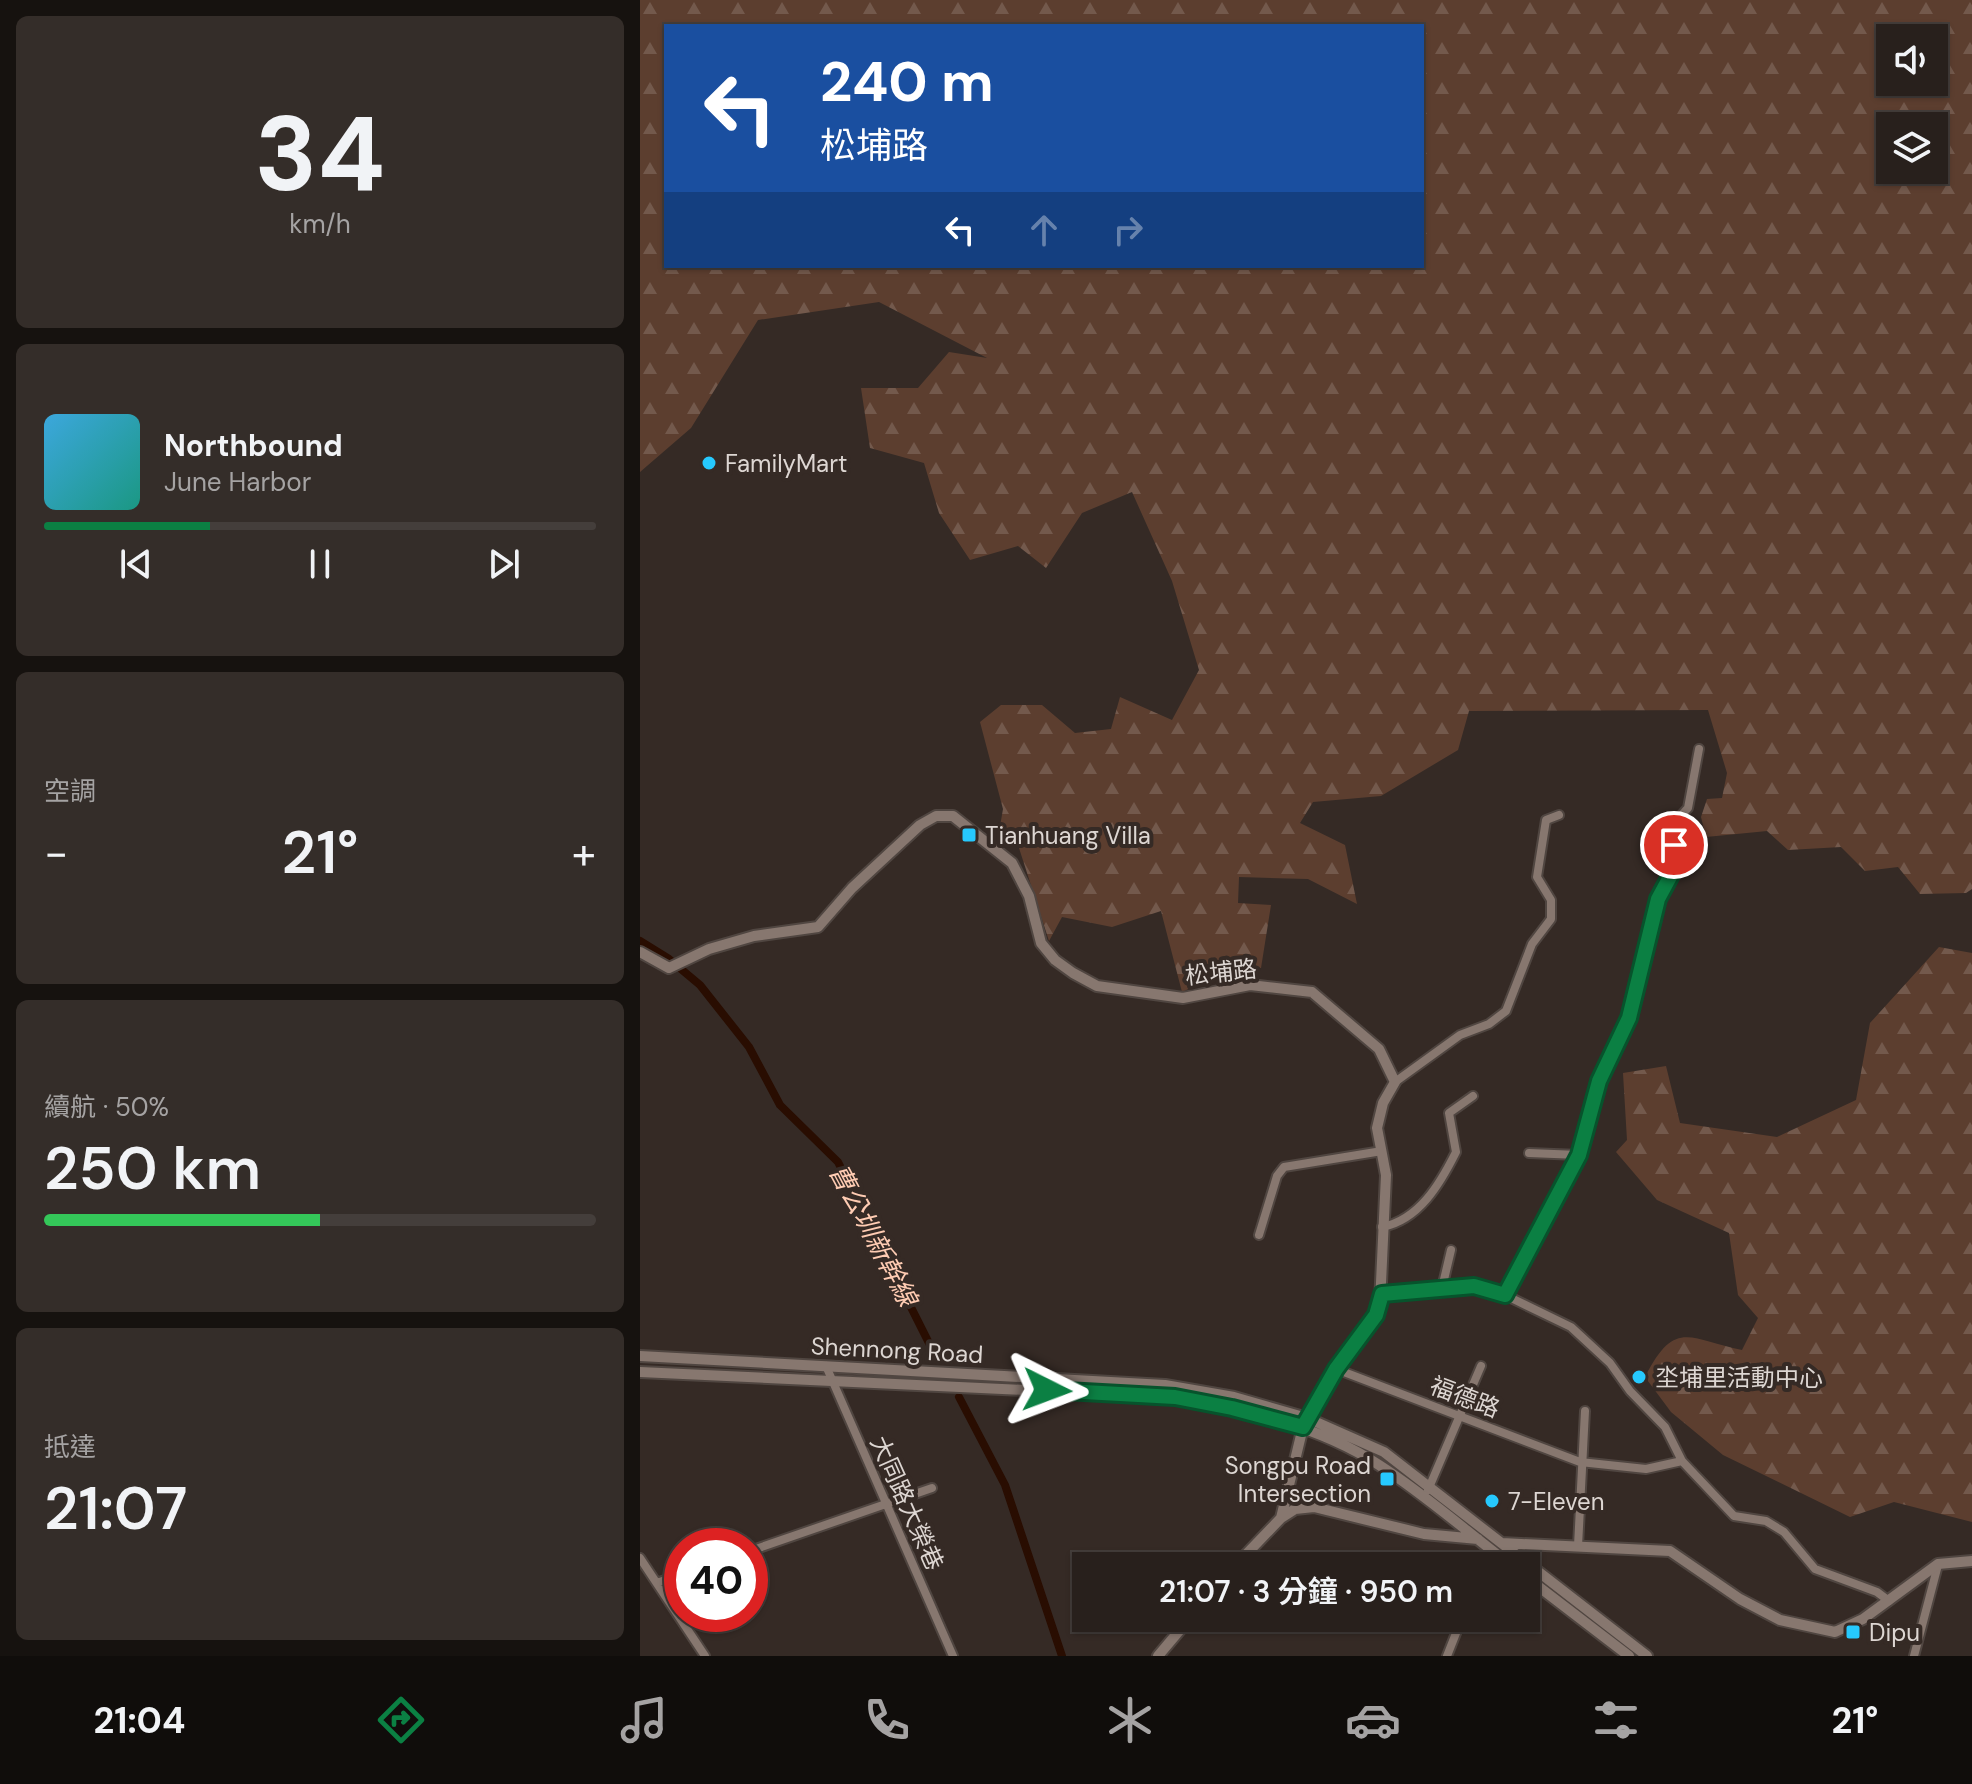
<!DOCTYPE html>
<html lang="zh-TW">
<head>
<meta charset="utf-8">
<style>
  body { margin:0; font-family:"DM Sans","Noto Sans TC",sans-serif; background:#342d29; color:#f1f3f6; height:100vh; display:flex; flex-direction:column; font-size:30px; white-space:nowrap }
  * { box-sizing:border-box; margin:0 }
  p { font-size:26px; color:#a5a3a3 }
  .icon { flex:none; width:44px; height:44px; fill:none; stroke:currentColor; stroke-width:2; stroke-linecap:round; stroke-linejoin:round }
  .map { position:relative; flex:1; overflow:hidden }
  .drawer { display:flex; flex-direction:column; gap:16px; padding:16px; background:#16120f; width:640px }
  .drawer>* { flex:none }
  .guide { position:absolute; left:24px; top:24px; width:760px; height:244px; border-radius:0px; box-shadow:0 2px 6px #0004,0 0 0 2px #443e3b; background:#1a4fa0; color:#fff; overflow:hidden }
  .buttons { position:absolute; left:1236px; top:24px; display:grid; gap:16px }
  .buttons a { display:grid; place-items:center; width:72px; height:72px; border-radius:0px; background:#28201c; box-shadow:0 2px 6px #0004,0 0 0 2px #443e3b; font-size:40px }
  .speed { position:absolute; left:24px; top:1528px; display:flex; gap:16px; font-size:40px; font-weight:700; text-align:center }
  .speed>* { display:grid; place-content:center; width:104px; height:104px; border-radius:50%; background:#28201c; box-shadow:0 2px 6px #0004,0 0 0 2px #443e3b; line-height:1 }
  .speed .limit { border:12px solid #d22; background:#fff; color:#111 }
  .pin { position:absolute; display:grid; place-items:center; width:68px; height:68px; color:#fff; margin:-34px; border:4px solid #fff; border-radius:50%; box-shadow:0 2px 8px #0007 }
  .me { position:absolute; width:88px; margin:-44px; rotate:93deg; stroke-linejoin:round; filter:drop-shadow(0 0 6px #0008) }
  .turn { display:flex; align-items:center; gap:28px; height:168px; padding:0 24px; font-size:36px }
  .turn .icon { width:104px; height:104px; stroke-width:2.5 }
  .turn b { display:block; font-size:56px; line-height:68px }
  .lanes { display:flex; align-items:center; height:76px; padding:0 24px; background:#0003; justify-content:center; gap:40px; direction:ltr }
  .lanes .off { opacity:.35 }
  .big { font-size:60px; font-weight:600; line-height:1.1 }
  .drawer .widget { flex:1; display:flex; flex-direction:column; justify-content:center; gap:12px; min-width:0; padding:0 28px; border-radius:12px; background:#342d29 }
  .drawer .dial { align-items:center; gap:0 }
  .dial b { font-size:104px; line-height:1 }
  .song { display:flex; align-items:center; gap:24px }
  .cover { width:96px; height:96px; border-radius:12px; background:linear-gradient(135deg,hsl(200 70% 55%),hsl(170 70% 35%)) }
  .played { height:8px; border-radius:4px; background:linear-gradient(90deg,#0b8043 30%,#443e3b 30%) }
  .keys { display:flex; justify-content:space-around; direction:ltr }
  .heat { display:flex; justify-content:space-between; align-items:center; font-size:44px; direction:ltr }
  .charge { height:12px; border-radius:6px; background:linear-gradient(90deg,#34c759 50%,#443e3b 0) }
  .trip { position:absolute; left:432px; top:1552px; width:468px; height:80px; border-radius:0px; background:#28201c; box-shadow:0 2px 6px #0004,0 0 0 2px #443e3b; font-weight:600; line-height:80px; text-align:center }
  .tab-bar { display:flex; height:128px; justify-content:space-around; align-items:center; background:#100d0b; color:#a5a3a3 }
  .tab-bar .icon { width:56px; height:56px }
  .tab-bar .selected { color:#0b8043 }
  .tab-bar b { font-size:36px; color:#f1f3f6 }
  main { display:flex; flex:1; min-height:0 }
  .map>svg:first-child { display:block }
  .forest { fill:url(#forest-firs); fill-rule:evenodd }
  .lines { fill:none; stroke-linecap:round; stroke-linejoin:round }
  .canal { stroke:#290d01; stroke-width:8 }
  .minor-casing { stroke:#504641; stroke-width:12 }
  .tertiary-casing { stroke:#504641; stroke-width:14 }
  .minor { stroke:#87776f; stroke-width:8 }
  .tertiary { stroke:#87776f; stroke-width:10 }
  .route-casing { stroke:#07532c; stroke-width:20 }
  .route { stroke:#0b8043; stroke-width:14 }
  .poi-dot { fill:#26c9fe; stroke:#352a25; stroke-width:3 }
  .labels { text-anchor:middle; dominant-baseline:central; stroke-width:8; stroke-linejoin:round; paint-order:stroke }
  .poi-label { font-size:24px; fill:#ddd6d2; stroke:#352a25; text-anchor:start }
  .street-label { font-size:24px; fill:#ddd6d2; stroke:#352a25 }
  .water-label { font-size:26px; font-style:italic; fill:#ffccb3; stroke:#352a25 }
</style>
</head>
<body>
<main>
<section class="drawer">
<div class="widget dial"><b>34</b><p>km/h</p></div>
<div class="widget">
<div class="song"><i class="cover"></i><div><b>Northbound</b><p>June Harbor</p></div></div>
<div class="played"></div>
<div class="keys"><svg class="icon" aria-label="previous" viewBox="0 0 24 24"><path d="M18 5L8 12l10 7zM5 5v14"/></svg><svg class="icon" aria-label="pause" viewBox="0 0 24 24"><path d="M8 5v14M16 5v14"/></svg><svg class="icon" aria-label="next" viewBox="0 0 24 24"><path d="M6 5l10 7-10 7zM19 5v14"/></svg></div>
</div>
<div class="widget"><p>空調</p>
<div class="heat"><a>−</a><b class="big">21°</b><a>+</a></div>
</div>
<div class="widget"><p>續航 · 50%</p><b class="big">250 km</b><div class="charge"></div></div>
<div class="widget"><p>抵達</p><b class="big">21:07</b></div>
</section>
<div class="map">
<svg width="1332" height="1656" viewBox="0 0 1332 1656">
  <defs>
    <pattern id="forest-firs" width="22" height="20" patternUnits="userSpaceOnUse" patternTransform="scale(2)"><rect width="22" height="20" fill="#5c3e2f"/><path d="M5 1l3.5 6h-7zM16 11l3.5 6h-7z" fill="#73594c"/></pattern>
  </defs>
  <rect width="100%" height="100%" fill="#352a25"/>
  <path class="forest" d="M0 0H1332V889L1326 893 1280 894 1258 867 1225 871 1201 847 1148 850 1127 831 1066 837 1061 817 1067 799 1082 798 1087 773 1068 710 829 711 818 750 741 796 673 802 660 823 705 845 717 904 668 879 599 877 598 903 631 905 621 968 597 966 542 992 521 911 472 927 422 917 409 941 379 848 358 838 363 809 340 722 361 705H402L435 733 471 729 480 697 532 720 559 670 532 581 492 492 442 513 406 568 378 546 330 560 299 513 284 463 230 448 221 388H278L309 352 347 358 239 302 118 320 51 428 0 472ZM26 26H782V266H26ZM1250 38H1294V82H1250ZM1250 126H1294V170H1250Z
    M1299 947 1332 953V1522L1254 1502 1210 1517 1083 1455 1031 1412 1005 1377C1035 1318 1049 1339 1102 1350L1118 1318 1098 1295 1089 1233 1017 1200 976 1152 987 1140 983 1073 1026 1066 1040 1123 1137 1137 1216 1100 1230 1023Z"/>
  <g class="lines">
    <path class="canal" d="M0 941 29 959 60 985 109 1047 140 1105 198 1162 297 1359
      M319 1397 365 1485 422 1656"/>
    <defs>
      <path id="minor" d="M755 1082 820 1035 849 1024 866 1011 892 944 911 919V900L897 877 906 820 919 815
        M889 1153 939 1155
        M742 1227C779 1220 800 1184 816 1152L809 1113 833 1096
        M619 1235 637 1176 644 1167 742 1151
        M802 1288 811 1250
        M742 1294 834 1286 865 1295 931 1327 970 1363 990 1391 1025 1427 1042 1461 1094 1516 1126 1521 1144 1532 1175 1569 1237 1592 1249 1601
        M865 1295 939 1155 959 1081 989 1018 1018 899 1031 875 1037 820 1048 808 1059 749
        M186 1366 313 1656
        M696 1369 940 1462 1006 1469 1042 1461
        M788 1490 841 1366
        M938 1546 945 1411
        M110 1551 292 1488
        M0 1558 65 1656
        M17 1583 42 1574
        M807 1656 822 1618
        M1274 1656 1298 1565"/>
      <path id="tertiary" d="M0 952 29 968 69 949 114 936 178 927 212 888 280 825 296 816H313L372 863 389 896 401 943 415 960 433 973 457 986 543 998 610 985 672 992 739 1049 755 1082 743 1103 737 1128 746 1175 740 1304 663 1427 641 1518
        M0 1356 525 1385 594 1397 667 1418 744 1452 1007 1656
        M0 1372 535 1397C605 1410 678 1425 739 1465 786 1495 827 1532 872 1566
        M862 1543 1030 1551 1100 1599 1140 1620 1195 1632 1223 1619 1298 1564 1332 1561
        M595 1566 641 1518 655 1509 674 1507 784 1534 838 1539
        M886 1577 989 1656
        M518 1656 550 1618"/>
    </defs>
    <use href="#minor" class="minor-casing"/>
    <use href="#tertiary" class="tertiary-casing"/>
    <use href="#minor" class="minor"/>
    <use href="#tertiary" class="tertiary"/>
  </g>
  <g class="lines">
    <defs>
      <path id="route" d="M407 1390 535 1397 592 1408 663 1427 696 1369 736 1315 742 1294 834 1286 865 1295 939 1155 959 1081 989 1018 1018 899 1031 875 1034 845"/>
    </defs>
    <use href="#route" class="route-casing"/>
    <use href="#route" class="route"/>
  </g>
  <g class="poi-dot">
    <circle cx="69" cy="463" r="8"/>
    <rect x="321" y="827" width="16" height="16" rx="4"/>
    <circle cx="999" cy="1377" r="8"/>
    <rect x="739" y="1471" width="16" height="16" rx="4"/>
    <circle cx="852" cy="1501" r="8"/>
    <rect x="1205" y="1624" width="16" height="16" rx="4"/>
  </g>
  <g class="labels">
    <g class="poi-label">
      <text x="85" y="463">FamilyMart</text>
      <text x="345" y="835">Tianhuang Villa</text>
      <text x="1015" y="1377">坔埔里活動中心</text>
      <text x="731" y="1465" text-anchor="end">Songpu Road<tspan x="731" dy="28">Intersection</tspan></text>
      <text x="868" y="1501">7-Eleven</text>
      <text x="1229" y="1632">Dipu</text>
    </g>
    <g class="street-label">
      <text transform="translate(581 972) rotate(-6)">松埔路</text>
      <text transform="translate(257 1350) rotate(3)">Shennong Road</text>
      <text transform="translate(825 1397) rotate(21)">福德路</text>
      <text transform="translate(267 1503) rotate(66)">大同路大榮巷</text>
    </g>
    <g class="water-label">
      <text transform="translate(233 1235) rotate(62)">曹公圳新幹線</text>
    </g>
  </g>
</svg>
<div class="buttons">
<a><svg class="icon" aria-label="sound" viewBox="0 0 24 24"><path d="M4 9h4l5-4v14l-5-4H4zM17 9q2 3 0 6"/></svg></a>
<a><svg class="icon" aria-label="layers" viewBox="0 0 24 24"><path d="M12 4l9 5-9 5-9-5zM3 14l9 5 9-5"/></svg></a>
</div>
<div class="speed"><div class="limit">40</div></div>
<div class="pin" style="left:1034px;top:845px;background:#d93025"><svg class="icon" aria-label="arrive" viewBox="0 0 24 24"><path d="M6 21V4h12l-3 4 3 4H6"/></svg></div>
<svg class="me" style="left:407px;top:1390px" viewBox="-20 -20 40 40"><path d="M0-17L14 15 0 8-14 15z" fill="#0b8043" stroke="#fff" stroke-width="4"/></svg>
<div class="trip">21:07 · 3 分鐘 · 950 m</div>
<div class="guide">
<div class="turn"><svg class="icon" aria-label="left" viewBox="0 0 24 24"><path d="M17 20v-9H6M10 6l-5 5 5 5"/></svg><div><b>240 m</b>松埔路</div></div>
<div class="lanes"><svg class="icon" aria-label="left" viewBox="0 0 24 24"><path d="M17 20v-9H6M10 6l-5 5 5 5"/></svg><svg class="icon off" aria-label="ahead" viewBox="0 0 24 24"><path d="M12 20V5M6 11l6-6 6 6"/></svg><svg class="icon off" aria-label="right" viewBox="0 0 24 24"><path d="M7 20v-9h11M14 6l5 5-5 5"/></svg></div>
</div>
</div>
</main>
<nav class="tab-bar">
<b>21:04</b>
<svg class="icon selected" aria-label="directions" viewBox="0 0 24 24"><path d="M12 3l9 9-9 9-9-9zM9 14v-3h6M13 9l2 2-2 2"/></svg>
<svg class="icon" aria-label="music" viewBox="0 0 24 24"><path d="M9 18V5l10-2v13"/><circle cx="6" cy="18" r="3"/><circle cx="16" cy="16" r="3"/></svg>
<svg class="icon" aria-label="phone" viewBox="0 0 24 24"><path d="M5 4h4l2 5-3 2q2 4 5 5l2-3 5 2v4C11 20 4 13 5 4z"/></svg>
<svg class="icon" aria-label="climate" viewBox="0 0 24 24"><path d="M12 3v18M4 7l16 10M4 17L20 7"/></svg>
<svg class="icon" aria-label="car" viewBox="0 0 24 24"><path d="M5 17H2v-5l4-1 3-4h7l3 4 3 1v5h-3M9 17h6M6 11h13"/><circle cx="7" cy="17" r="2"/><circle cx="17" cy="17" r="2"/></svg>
<svg class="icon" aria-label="filters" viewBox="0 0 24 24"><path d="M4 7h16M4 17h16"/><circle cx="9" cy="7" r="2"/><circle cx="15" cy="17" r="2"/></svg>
<b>21°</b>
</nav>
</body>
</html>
